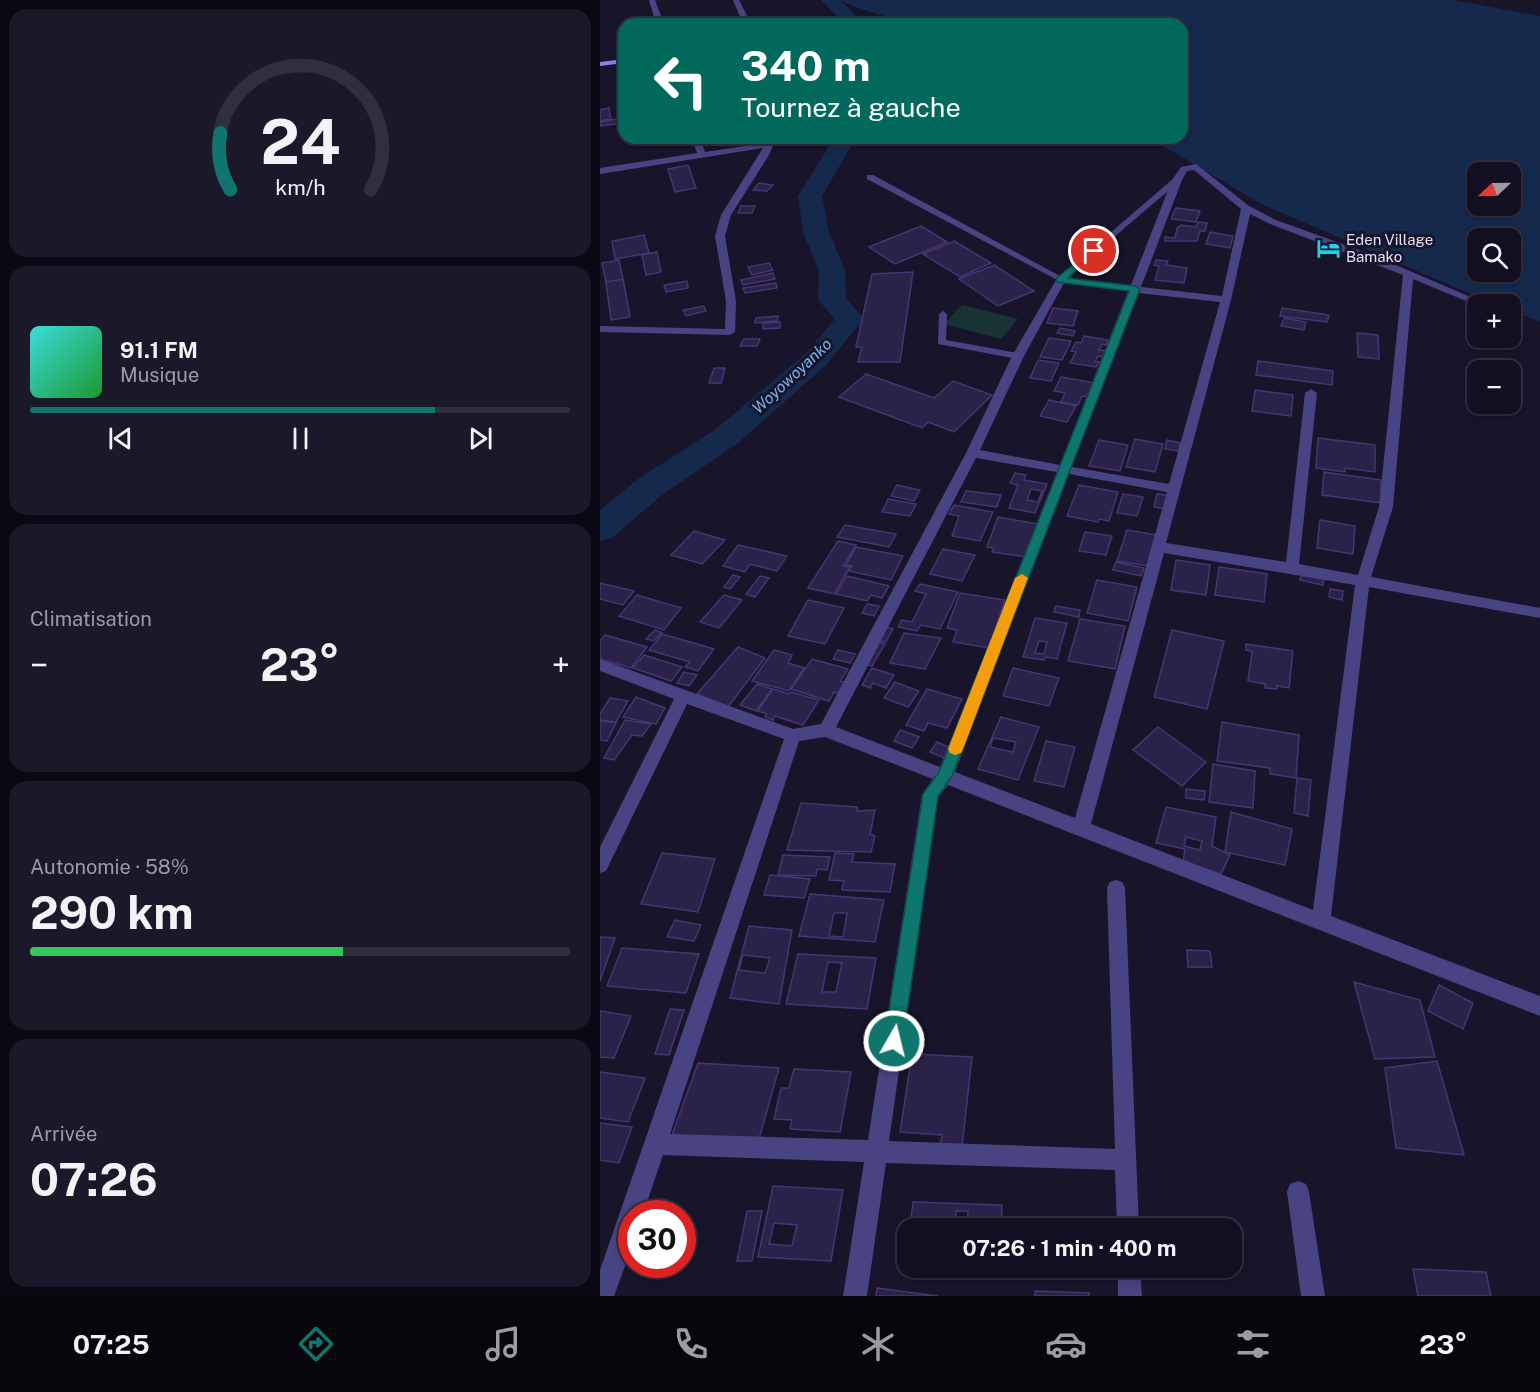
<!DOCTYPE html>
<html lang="fr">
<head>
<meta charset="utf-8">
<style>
  body { margin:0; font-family:"Public Sans",sans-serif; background:#1b1829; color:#f1f3f6; height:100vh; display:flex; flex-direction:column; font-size:22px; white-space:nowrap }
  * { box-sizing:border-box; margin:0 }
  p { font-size:20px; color:#9c9ca5 }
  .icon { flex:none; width:33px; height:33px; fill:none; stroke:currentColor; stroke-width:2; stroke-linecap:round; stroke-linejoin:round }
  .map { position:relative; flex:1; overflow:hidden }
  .side { display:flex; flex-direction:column; gap:9px; padding:9px; background:#0a0812; width:600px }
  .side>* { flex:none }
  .guide { position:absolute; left:18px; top:18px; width:570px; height:126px; border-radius:18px; box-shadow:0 3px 9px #0003,0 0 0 2px #312f3e; background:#00695c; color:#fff; overflow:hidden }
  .needle { width:39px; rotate:248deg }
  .controls { position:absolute; left:867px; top:162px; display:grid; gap:12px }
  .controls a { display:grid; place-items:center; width:54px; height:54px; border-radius:12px; background:#120f20; box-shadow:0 3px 9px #0003,0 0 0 2px #312f3e; font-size:30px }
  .speed { position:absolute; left:18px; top:1200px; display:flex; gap:12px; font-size:30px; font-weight:700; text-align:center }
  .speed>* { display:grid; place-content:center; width:78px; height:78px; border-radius:50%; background:#120f20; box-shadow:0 3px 9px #0003,0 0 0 2px #312f3e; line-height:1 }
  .speed .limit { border:9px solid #d22; background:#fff; color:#111 }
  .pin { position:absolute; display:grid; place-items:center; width:51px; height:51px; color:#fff; margin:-26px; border:3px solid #fff; border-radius:50%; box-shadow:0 2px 6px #0007 }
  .me { position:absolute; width:66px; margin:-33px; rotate:8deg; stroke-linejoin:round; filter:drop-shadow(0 0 4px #0008) }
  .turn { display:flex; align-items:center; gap:21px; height:126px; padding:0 24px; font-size:27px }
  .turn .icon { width:78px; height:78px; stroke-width:2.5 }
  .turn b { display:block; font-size:42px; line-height:51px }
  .big { font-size:45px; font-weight:700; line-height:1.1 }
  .side .card { flex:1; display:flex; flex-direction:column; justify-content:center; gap:9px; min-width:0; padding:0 21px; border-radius:18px; background:#1b1829 }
  .side .dial { align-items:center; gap:0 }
  .dial svg { height:156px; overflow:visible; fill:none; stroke:#312f3e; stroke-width:7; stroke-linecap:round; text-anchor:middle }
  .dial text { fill:#f1f3f6; stroke:none }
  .song { display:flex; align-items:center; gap:18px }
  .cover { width:72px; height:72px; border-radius:9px; background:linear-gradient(135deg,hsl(180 70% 55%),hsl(130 70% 35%)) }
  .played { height:6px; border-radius:3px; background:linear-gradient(90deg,#0f766e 75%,#312f3e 75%) }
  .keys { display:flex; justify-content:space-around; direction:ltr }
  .heat { display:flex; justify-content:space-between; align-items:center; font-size:33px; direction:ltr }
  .charge { height:9px; border-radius:4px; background:linear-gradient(90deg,#34c759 58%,#312f3e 0) }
  .trip { position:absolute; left:297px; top:1218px; width:345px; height:60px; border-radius:18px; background:#120f20; box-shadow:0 3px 9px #0003,0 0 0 2px #312f3e; font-weight:700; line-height:60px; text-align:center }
  .tab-bar { display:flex; height:96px; justify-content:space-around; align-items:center; background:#07060d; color:#9c9ca5 }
  .tab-bar .icon { width:42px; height:42px }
  .tab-bar .current { color:#0f766e }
  .tab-bar b { font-size:27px; color:#f1f3f6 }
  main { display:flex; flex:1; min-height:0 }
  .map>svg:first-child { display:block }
  .green { fill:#183333 }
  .water { fill:#15294d; fill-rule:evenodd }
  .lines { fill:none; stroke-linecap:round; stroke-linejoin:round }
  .river { fill:#15294d; fill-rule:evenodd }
  .building { fill:#2b2249; stroke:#443672; stroke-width:1.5; fill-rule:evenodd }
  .lane { fill:#484484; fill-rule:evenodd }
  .street { fill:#484484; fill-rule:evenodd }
  .secondary { fill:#8781f2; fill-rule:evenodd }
  .route { fill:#0f766e; stroke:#0a4d48; stroke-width:1.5 }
  .slow { fill:#f59e0b }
  .labels { text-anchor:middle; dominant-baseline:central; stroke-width:6; stroke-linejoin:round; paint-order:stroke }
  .far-poi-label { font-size:15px; fill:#e4e0fc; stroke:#18142a; text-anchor:start }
  .far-water-label { font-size:16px; font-style:italic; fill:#79b6f1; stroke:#18142a }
</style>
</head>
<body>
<main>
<section class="side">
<div class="card dial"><svg viewBox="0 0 100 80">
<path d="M14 69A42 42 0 1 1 86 69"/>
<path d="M14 69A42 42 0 0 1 9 40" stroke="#0f766e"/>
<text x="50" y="56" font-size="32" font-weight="700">24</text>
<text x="50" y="72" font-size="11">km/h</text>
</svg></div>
<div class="card">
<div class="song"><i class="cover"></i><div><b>91.1 FM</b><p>Musique</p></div></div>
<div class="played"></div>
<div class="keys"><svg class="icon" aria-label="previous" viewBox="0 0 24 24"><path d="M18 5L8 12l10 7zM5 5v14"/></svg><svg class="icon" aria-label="pause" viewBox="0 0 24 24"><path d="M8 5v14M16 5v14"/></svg><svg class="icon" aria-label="next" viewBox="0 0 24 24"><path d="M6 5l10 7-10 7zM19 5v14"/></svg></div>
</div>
<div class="card"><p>Climatisation</p>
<div class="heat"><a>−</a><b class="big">23°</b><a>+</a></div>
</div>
<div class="card"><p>Autonomie · 58%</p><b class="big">290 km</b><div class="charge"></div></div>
<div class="card"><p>Arrivée</p><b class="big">07:26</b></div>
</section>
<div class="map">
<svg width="940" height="1296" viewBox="0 0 940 1296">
  <rect width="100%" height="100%" fill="#18142a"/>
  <path class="green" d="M362 305 418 319 401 339 344 324Z"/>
  <path class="water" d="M238 0H853L940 16V321L911 311 910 304H894L661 204 550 138H582V24H312L261 9ZM878 172H910V206H878ZM878 238H910V272H878Z"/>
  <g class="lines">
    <path class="river" d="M221 0H240L264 24H245Z
      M234 138H256L222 196 229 232 245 271 246 298 264 319 225 366 138 443 62 495 12 538 0 541V510L38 479 116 429 205 354 235 319 218 300 219 271 203 232 198 196Z"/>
  </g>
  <path class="building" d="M9 108 11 119 0 121V110Z
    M24 118V123L0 126V122Z
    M88 165 96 188 75 192 68 169Z
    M159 183 173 185 167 191 153 190Z
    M141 206H155L152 213H138Z
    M576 208 600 211 596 222 571 219Z
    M598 222 607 223 605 231H600L597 241H565V237L575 238 577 228 581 225 596 227Z
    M321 226 347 242 295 264 269 247Z
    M610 232 633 236 630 248 606 244Z
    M44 235 49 253 15 259 12 241Z
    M354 241 391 263 360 277 323 254Z
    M57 252 61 272 46 275 42 255Z
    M19 260 23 279 6 282 2 263Z
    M556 260 568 261 566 265 587 268 584 283 555 280 559 266 554 265Z
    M169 263 173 270 152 275 148 267Z
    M394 265 434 291 398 306 359 279Z
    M313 272 300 362H258L262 347H256L272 274Z
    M173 273 175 279 143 285 141 280Z
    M23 279 30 317 11 320 6 282Z
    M87 281 88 288 66 292 64 285Z
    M176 283 177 288 145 293 143 288Z
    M104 306 106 311 86 316 83 310Z
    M453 308 478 311 473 326 447 323Z
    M682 308 729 315 727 322 680 316Z
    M178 316 177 321 155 323 156 318Z
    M684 318 706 322 704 330 681 326Z
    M180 322V328L163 329V323Z
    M460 328 475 331 473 336 457 333Z
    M757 333 778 335 779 359 758 357Z
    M484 336 508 340 506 345 502 344 499 350 506 351 503 357 498 356 495 361 499 362 496 367 470 363 476 352 471 351 476 342 481 343Z
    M449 338 471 341 462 360 440 357Z
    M144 339H160L157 346H140Z
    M438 360 459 363 451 381 430 378Z
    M658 361 733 371 732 385 656 375Z
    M114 368H125L121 383H109Z
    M266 374 334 398 353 381 392 395 354 432 328 422 322 428 239 397Z
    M461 377 495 383 489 397 482 396 478 405 461 402 465 393 454 391Z
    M655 390 693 395 691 416 652 411Z
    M449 400 476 406 467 422 440 416Z
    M718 438 775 445V472L745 468V472L716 468Z
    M535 439 563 444 555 472 526 467Z
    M499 440 528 445 520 471 489 466Z
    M567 440 580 443 578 451 565 449Z
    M724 472 781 480V503L722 495Z
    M415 473 426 475 424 480 447 484 435 513 409 508 418 485 410 483ZM431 489 442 491 438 502 427 500Z
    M297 485 320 490 314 501 291 496Z
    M479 485 518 492 509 521 499 519 498 522 467 516Z
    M366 491 401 495 397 507 361 502Z
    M523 494 543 497 537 516 517 513Z
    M557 494 567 495 564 509 554 507Z
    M288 499 316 504 310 516 282 512Z
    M354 505 393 512 380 541 352 536 359 516 349 514Z
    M398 517 438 524 427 557 392 552 394 548 387 547Z
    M720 520 755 526 753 554 717 548Z
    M245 525 296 534 289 547 237 537Z
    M527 530 557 535 548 566 517 561Z
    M94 531 125 540 102 564 71 555Z
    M485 532 512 536 506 555 479 551Z
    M238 541 256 545 243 566 250 567 234 594 208 588Z
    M138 545 187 556 177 571 150 564 145 572 123 566Z
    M256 547 303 556 291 580 249 571 252 566 246 565Z
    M343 549 375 555 362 581 330 574Z
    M576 560 610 565 606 595 571 590Z
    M516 562 544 568 541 576 513 570Z
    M619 567 667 574 664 602 615 595Z
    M702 572 724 577 723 585 700 580Z
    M133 575 140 577 130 589 124 587Z
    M160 576 169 578 155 597 146 594Z
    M247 576 289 586 282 598 271 595 267 601 236 594Z
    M497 580 537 587 528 621 487 613Z
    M0 583 34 591 23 605 0 599Z
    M320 584 358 592 340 629 321 625 317 631 298 627 302 620 312 622 326 594 315 591Z
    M730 589 743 591 742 600 729 597Z
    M360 593 405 600 389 648 353 642 357 630 347 628Z
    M37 595 81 608 64 630 19 616Z
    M124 595 142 600 119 628 100 622Z
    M208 600 244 608 225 644 188 636Z
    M267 604 279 606 274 616 262 613Z
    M456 606 480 610 479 617 454 612Z
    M435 618 467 623 457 659 446 657 444 660 423 657ZM439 641 447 642 444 654 435 653Z
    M480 619 525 626 515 669 468 661Z
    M283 626 293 629 286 642 275 640Z
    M55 630 62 633 53 641 46 639Z
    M572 630 624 641 607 709 554 697Z
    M304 633 341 638 325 669 290 663Z
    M62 634 114 649 98 671 85 667 90 662 49 650Z
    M5 635 47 647 31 668 0 659V641Z
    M275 641 285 644 272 666 262 664Z
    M646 644 693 651 689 688 677 686V689L665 688V684L648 681 652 651 646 650Z
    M138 647 165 658 128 707 97 694Z
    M174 650 192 655 188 663 204 668 189 691 152 681Z
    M238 650 255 654 250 663 233 659Z
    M44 655 82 667 71 681 33 668Z
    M212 659 248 669 240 681 249 684 242 695 234 692 229 701 191 689Z
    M272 668 294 675 286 688 273 683 270 688 262 685Z
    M413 668 459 678 449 706 403 696Z
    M84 672 97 675 89 686 77 683Z
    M295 682 319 691 308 707 284 698Z
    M157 684 172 689 156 711 140 705Z
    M173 689 189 694 191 692 219 700 203 725 175 716 173 720 165 717 167 714 158 711Z
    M327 689 362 699 347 728 328 723 324 731 306 725Z
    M36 697 65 708 56 724 23 717Z
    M10 698 28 701 16 722 0 720V714Z
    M401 717 439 727 418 780 378 769ZM393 738 416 742 413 752 390 747Z
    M25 720 51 724 42 736 32 735 14 760 4 758Z
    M0 721 16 723 7 741 0 740Z
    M622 722 699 735 696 778 670 774V768L617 761Z
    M558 727 606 762 582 786 533 750Z
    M300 730 319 737 312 748 294 741Z
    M446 741 475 747 464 787 434 781Z
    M337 742 351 748 344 758 330 752Z
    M613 764 655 771 653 808 609 802Z
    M697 778 711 780 708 816 694 813Z
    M586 789 605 791 604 800 586 798Z
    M201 803 257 807V811L275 810 270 834 275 836 271 852 187 850Z
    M566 807 616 817 612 846 630 855 621 874 583 862 585 849 556 843ZM586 837 602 841 600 850 584 846Z
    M631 812 692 829 685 865 625 852Z
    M62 853 115 859 98 912 41 904Z
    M235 853 254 854 252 862 295 864 290 892 242 890 244 881 229 880Z
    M183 855 230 857 227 870 217 869 216 876 178 875Z
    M170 875 210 879 204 898 164 895Z
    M210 894 284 900 275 942 199 936ZM234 913H247L243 937 229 936Z
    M75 920 101 925 94 941 67 937Z
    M149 926 192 930 179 1004 130 998ZM143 955 170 958 165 973 139 970Z
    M0 937 15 938 0 981Z
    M22 948 99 954 86 993 7 986Z
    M587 950 610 951 612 967H588Z
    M198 954 276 958 267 1009 186 1004ZM228 962 242 963 236 992H222Z
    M754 982 820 1000 835 1057 775 1059Z
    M839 985 873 1003 863 1029 828 1011Z
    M70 1009 84 1010 69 1055 55 1054Z
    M0 1011 31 1016 14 1058 0 1057Z
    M312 1054 372 1057 362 1147 340 1146 342 1135 300 1132Z
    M837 1061 864 1155 796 1148 785 1068Z
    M98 1063 179 1068 157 1146 72 1135Z
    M194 1069 251 1072 240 1132 190 1129 192 1120 174 1119 181 1088H189Z
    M0 1072 45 1078 28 1122 0 1118Z
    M0 1123 32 1127 19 1163 0 1160Z
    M173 1186 243 1190 231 1261 158 1257ZM174 1223 197 1225 192 1246 169 1244Z
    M313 1202 402 1205 401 1228H367L368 1211H356L355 1228H310Z
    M147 1211H162L152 1261H137Z
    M412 1217H433V1228H412Z
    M308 1253V1268H398V1275L305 1272Z
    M441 1268H506L505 1276 441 1275Z
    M813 1269 886 1272 891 1296H818Z
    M277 1288 338 1296H276Z
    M435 1291 489 1293V1296H435Z"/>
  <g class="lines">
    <path class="lane" d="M267 175H273L460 276 574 178 581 180 461 282 267 179Z
      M343 311 347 314 346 340 418 353 423 356 418 359 338 344 339 314Z"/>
    <path class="street" d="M49 0H55L64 24H56Z
      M133 0H139L151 24H143Z
      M92 138H100L105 152 166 143 168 138H176L169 155 131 215 125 236 136 301 135 332 130 335 0 332V326L125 329 126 301 115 236 121 215 163 148 0 174V168L97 153Z
      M596 164 649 206 676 220 770 254 887 304 878 306 813 279 793 507 771 577 940 608V618L769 587 731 916 940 996V1016L348 785 338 797 289 1141 515 1149 507 888 510 882 516 880 522 882 525 888 539 1228H517L515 1170 286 1163 267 1296H243L264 1162 63 1155 43 1214H32V1247L14 1296H0V1270L184 739 87 704 6 871 0 873V847L74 699 0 671V659L193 729 221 724 366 453 412 356 456 280 461 277 531 285 572 180 581 167ZM594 170 641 209 622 296 541 287 582 180 587 171ZM650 214 670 224 803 275 779 507 758 575 699 564 717 393 711 389 705 393 686 562 566 543 631 300ZM464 283 528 291 460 465 380 450 424 356ZM538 293 620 302 569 484 472 467ZM376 458 457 472 340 767 236 727ZM469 474 567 492 475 818 355 772ZM564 553 755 585 713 910 491 824ZM225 737 333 779 322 794 268 1140 70 1134 199 741Z
      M698 1181 706 1184 709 1192 725 1296H701L687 1192 690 1184Z
      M518 1268H540L542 1296H518Z"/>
    <path class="secondary" d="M24 59V63L0 66V62Z"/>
  </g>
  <path class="route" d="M491 249 498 251 468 278 535 286 540 289 352 776 338 796 303 1041 300 1047 294 1050 287 1047 284 1041 323 794 339 772 529 291 457 282V278Z"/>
  <path class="slow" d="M422 574 428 578 363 749 361 753 355 755 350 753 348 749 415 578Z"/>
  <defs>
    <symbol id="hotel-bare" viewBox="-9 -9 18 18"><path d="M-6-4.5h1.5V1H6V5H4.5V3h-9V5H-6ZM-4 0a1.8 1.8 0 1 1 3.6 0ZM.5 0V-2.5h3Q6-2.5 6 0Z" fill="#20cfe8" stroke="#18142a" stroke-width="2.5" paint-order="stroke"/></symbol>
  </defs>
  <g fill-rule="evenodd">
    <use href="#hotel-bare" x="712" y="232" width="33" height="33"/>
  </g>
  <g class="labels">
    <g class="far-poi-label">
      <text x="746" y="239">Eden Village<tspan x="746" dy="17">Bamako</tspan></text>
    </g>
    <g class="far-water-label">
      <text transform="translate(192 376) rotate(-43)">Woyowoyanko</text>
    </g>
  </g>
</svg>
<div class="controls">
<a><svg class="needle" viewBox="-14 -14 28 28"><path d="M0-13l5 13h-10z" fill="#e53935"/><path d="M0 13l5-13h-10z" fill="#9c9ca5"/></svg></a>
<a><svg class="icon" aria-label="search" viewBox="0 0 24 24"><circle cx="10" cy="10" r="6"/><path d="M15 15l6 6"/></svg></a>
<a>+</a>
<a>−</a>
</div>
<div class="speed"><div class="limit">30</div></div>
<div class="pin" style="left:494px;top:251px;background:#d93025"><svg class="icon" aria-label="arrive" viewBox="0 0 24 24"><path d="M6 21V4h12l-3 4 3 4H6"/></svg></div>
<svg class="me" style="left:294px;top:1041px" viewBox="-20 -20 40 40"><circle r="17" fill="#0f766e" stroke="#fff" stroke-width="3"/><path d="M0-11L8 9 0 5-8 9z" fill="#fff"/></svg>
<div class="trip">07:26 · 1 min · 400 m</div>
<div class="guide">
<div class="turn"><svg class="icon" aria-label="left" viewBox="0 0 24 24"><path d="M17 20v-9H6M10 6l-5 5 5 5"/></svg><div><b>340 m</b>Tournez à gauche</div></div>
</div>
</div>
</main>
<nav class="tab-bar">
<b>07:25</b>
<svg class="icon current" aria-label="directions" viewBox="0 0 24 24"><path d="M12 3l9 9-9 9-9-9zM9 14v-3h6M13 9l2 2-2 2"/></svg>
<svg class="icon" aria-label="music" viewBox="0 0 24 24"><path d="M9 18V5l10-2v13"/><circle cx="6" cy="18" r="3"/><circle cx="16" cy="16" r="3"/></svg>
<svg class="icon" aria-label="phone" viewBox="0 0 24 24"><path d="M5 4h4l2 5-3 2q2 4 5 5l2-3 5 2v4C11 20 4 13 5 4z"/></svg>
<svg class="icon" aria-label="climate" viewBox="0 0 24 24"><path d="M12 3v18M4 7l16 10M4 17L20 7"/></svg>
<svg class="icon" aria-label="car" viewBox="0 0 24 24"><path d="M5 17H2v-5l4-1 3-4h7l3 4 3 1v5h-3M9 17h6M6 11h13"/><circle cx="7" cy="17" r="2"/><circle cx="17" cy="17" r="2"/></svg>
<svg class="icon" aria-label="filters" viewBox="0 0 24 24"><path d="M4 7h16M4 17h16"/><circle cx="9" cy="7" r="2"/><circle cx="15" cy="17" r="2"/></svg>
<b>23°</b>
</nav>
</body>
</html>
